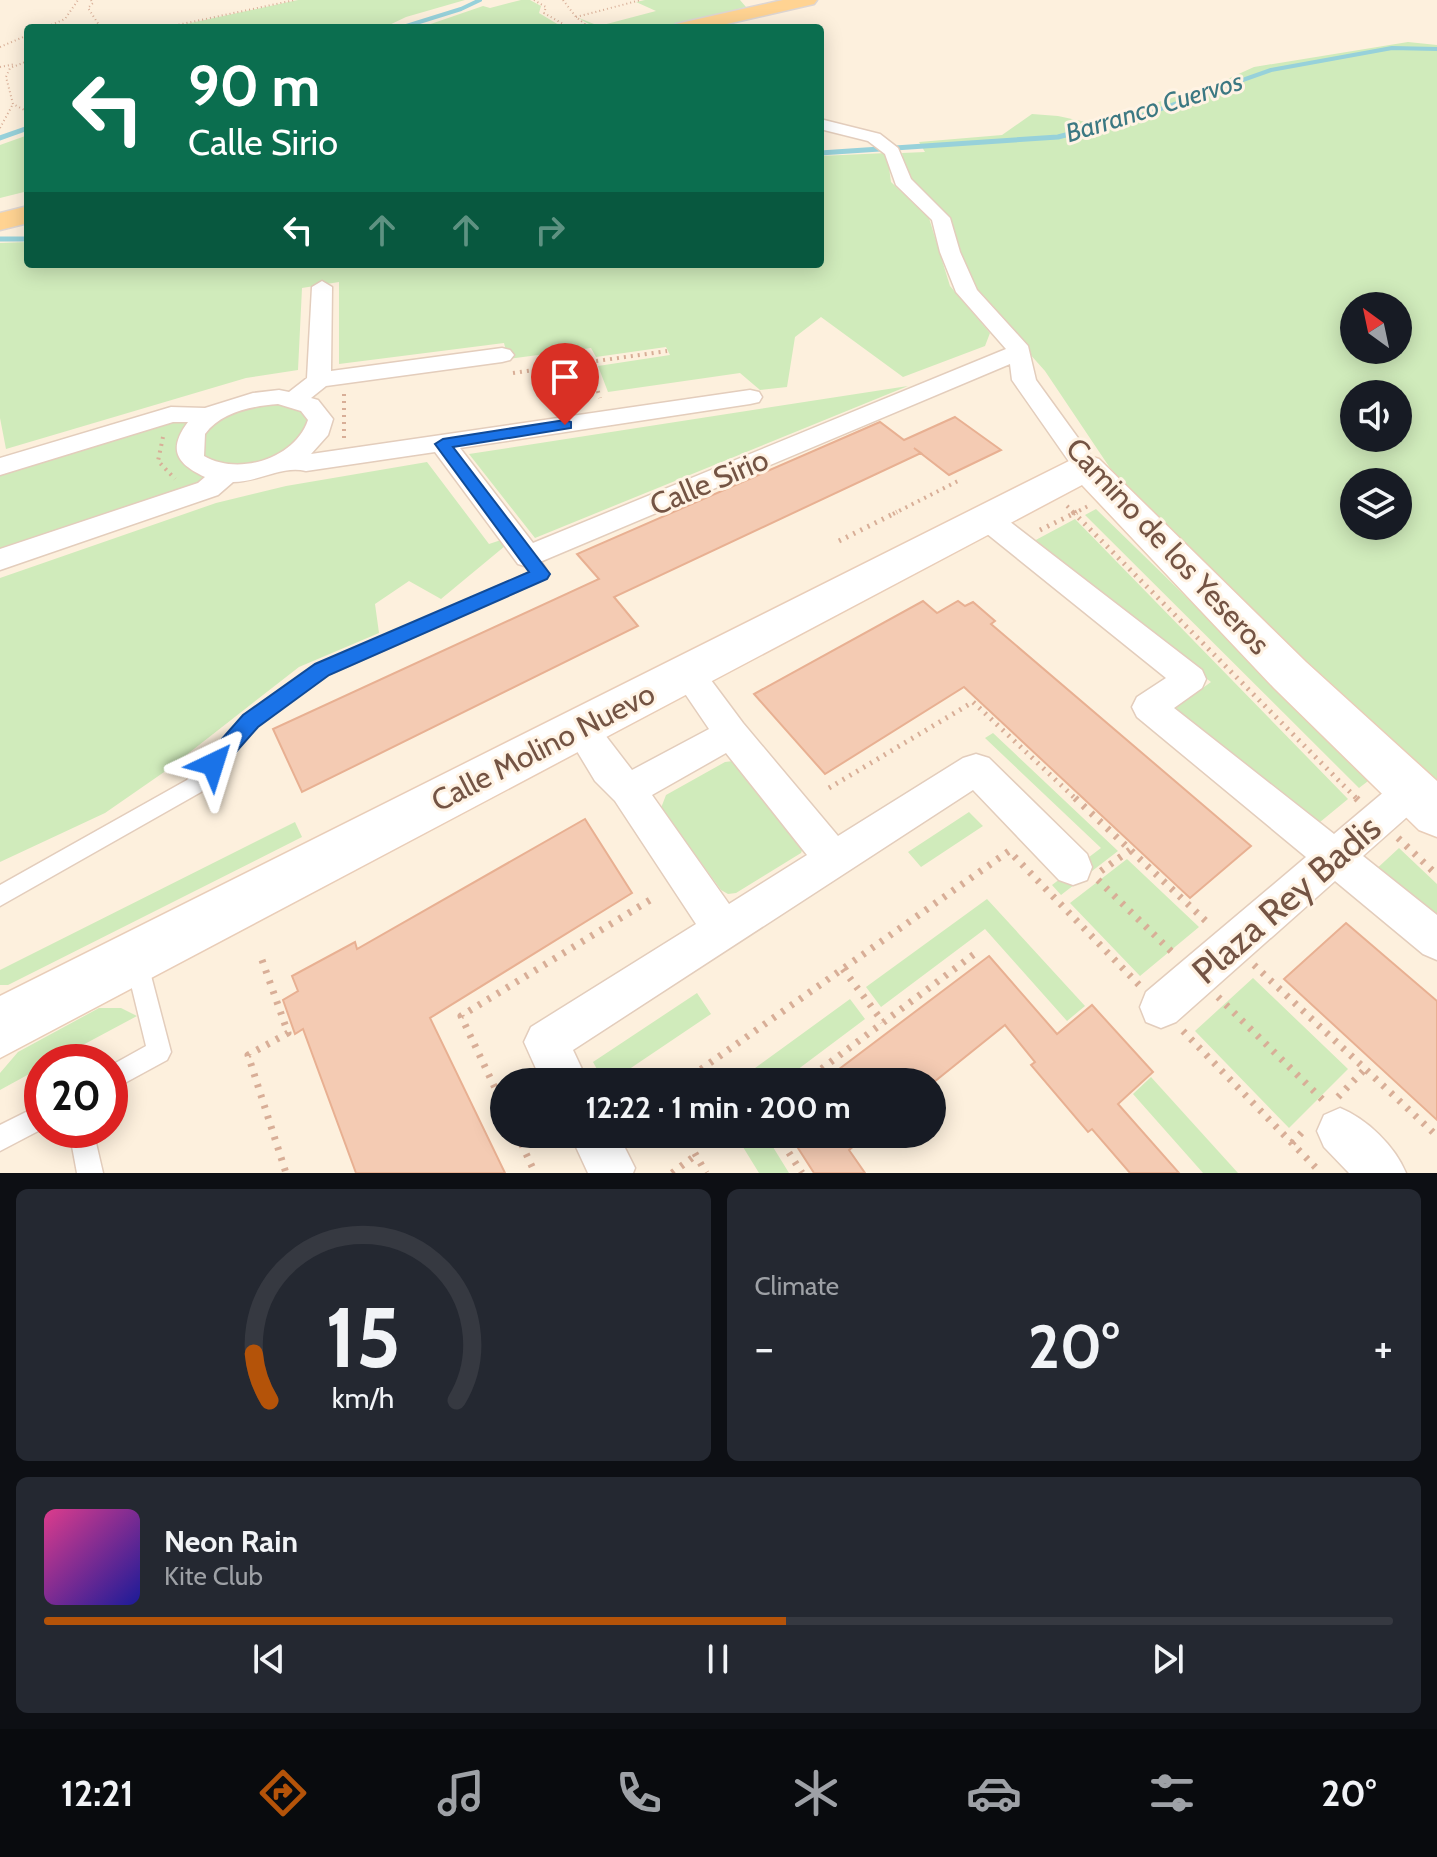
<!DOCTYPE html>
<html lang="en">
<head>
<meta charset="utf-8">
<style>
  body { margin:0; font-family:Cabin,sans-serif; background:#242831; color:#f1f3f6; height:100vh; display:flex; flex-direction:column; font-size:30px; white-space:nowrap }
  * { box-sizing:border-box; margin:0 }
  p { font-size:26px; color:#9ea1a6 }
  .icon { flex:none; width:44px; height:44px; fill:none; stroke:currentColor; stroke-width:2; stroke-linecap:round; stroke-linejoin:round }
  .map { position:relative; height:1173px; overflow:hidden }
  .drawer { display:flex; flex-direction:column; gap:16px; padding:16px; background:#0d0f14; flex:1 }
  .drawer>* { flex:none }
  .guide { position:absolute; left:24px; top:24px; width:800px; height:244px; border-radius:8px; box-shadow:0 4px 20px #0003; background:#0b6e4f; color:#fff; overflow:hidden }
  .needle { width:52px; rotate:327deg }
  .controls { position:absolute; left:1340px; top:292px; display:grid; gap:16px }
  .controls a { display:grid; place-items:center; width:72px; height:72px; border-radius:50%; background:#171b24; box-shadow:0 4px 20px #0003; font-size:40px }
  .speed { position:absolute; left:24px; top:1044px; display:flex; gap:16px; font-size:40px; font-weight:700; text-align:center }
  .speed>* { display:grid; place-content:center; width:104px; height:104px; border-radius:50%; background:#171b24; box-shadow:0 4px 20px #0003; line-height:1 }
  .speed .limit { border:12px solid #d22; background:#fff; color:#111 }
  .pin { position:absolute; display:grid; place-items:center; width:68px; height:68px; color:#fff; margin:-82px -34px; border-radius:50% 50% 50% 0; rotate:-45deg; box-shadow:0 0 8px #0007 }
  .pin .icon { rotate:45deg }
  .me { position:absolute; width:88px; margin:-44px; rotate:41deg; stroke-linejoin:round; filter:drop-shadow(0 0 6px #0008) }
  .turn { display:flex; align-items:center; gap:28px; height:168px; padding:0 32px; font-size:36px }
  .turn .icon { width:104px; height:104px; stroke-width:2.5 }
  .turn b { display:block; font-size:56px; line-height:68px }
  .lanes { display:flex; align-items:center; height:76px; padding:0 32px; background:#0003; justify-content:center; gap:40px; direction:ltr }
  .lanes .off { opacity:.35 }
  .big { font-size:60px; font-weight:800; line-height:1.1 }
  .drawer .card { flex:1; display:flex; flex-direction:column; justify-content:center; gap:12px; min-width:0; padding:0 28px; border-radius:12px; background:#242831 }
  .drawer .dial { align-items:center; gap:0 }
  .dial svg { height:208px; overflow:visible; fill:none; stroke:#363941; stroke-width:7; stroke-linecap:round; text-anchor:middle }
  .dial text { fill:#f1f3f6; stroke:none }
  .song { display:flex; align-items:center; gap:24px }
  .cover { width:96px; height:96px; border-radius:12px; background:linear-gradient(135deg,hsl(330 70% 55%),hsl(240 70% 35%)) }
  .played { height:8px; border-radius:4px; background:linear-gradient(90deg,#b45309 55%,#363941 55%) }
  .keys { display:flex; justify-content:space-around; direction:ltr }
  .heat { display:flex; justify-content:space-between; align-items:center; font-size:44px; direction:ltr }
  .drawer .tiles { flex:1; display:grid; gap:16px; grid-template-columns:1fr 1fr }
  .card:last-child { grid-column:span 2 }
  .trip { position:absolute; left:490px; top:1068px; width:456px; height:80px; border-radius:40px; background:#171b24; box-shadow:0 4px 20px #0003; font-weight:800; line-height:80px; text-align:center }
  .tabs { display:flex; height:128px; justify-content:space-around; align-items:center; background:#090b0e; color:#9ea1a6 }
  .tabs .icon { width:56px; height:56px }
  .tabs .active { color:#b45309 }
  .tabs b { font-size:36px; color:#f1f3f6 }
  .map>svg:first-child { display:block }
  .green { fill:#d0ebbb; fill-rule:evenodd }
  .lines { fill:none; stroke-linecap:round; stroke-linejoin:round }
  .stream-far1 { stroke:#97d1da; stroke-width:4 }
  .stream { stroke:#97d1da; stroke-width:5 }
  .building { fill:#f4cbb3; stroke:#e8b092; stroke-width:2 }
  .lane-casing { stroke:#e3cdbc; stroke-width:3 }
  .street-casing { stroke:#e3cdbc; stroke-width:3 }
  .secondary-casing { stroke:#e9cdb8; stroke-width:3 }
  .primary-casing { stroke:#ded6d2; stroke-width:3 }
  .path-far3 { stroke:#d8ae97; stroke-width:2; stroke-dasharray:1 3; stroke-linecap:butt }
  .path-far2 { stroke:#d8ae97; stroke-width:4; stroke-dasharray:2 5; stroke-linecap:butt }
  .path-far1 { stroke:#d8ae97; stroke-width:5; stroke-dasharray:2 6; stroke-linecap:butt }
  .path { stroke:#d8ae97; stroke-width:7; stroke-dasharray:3 8; stroke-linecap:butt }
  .lane { fill:#fff; fill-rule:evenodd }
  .street { fill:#fff; fill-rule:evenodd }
  .secondary { fill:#fff; fill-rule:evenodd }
  .primary { fill:#ffd392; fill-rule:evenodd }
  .route { fill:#1a73e8; stroke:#114b97; stroke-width:2 }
  .labels { text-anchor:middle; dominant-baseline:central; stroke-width:6; stroke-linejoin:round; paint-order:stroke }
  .far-water-label { font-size:26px; font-style:italic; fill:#3b7882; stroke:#fff3e4 }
  .street-label { font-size:30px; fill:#745444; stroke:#fff3e4 }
  .near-street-label { font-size:36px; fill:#745444; stroke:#fff3e4 }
</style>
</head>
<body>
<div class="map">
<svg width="1437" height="1173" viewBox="0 0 1437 1173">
  <rect width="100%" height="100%" fill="#fdf0dd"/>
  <path class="green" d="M298 0H465L406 17 383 28H167Z
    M521 0H530L541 6 539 13 564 28H419L483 6 490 8Z
    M645 0H740L746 7C704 17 614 46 579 18L599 26 656 11 636 2Z
    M1408 42 1437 45V786L1174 538 1110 468 1045 371 968 285 938 212 907 176 902 153 925 152 919 142 1002 135 1032 114 1058 116 1100 125 1138 108 1212 86 1254 67ZM1354 306H1398V350H1354ZM1354 394H1398V438H1354ZM1354 482H1398V526H1354Z
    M28 135V191L0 198V145Z
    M887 153 891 182 929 218 950 286 990 333 985 346 903 377 821 317 795 337 787 387 760 390 740 373 608 392 598 366 670 355 666 347 596 357 591 348 508 359 504 343 339 364V282L302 288 298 370 246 378 6 449 0 418V243L28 242V264H820V156Z
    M908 386 535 538 469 454Z
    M268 402 297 407 311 422 309 433C269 462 254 475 204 458L199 439C215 414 241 408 268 402Z
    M170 418 190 420C169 454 176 464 211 479L0 555V471Z
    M427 462 489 544 501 540 505 546 441 599 409 581 375 604 379 633 299 667 167 770 105 813 0 862V578L216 503 286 486Z
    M1096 509 1372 778 1359 788 1085 515Z
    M1075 519 1348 799 1314 827 1171 711 1211 682 1032 542Z
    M993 733 1118 851 1061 895 1052 885 1101 848 985 738Z
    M733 761 803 848 801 853 736 893 728 894 721 890 661 808 666 795 725 762Z
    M969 812 983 826 921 867 908 852Z
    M295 822 302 837 8 985H0V970Z
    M1399 848 1437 884V926L1372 873Z
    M1127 859 1199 927 1140 976 1070 903Z
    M987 899 1085 1006 1067 1021 985 929 881 1007 866 987Z
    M1253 978 1348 1069 1289 1128 1195 1031Z
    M697 993 711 1014 616 1078 618 1082H604L593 1062Z
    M850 999 865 1019 781 1082H736Z
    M99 1008H121L137 1016 51 1062H42V1067L0 1090V1073L18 1052Z
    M1151 1077 1238 1173H1203L1133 1094Z
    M735 1134H765L789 1173H759Z"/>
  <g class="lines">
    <path class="stream-far1" d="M400 28 461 9 480 0
      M1092 128 1138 117 1271 70 1392 48 1437 49"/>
    <path class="stream" d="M0 138 28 128
      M820 153 1058 137 1100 126
      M0 239H28"/>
  </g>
  <path class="building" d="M955 417 1001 450 949 475 914 448 921 453 614 597 638 626 302 792 273 729 599 579 577 554 880 422 904 440Z
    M923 601 937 613 958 601 965 606 973 602 995 621 991 624 1251 846 1190 898 964 687 825 774 754 694Z
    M585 819 632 893 430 1018 505 1173H356L303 1029 295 1034 283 1000 298 991 292 976 355 942 357 949Z
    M1346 923 1437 1001V1120L1284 979Z
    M989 956 1057 1034 1092 1005 1153 1072 1118 1104 1179 1173H1130L1092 1129 1088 1132 1031 1065 1035 1062 1005 1025 934 1082H822Z
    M789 1134H869L849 1150 865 1173H814Z"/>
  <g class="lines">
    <defs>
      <path id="lane" d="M528 552C537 554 544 566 549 574L547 578 328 675 256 726 201 792 0 906V885L187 780 244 716 316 665 531 572 520 557Z
        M137 953 145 956 148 964 171 1052 167 1060 110 1091V1066L146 1046 126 964 129 956Z
        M42 1104V1129L0 1151V1125Z
        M69 1130H93L103 1173H77Z"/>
      <path id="street" d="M820 119 880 134 898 148 911 179 950 218 960 252 977 290 1028 346 1036 380 1099 467 1095 473 1086 475 1077 473 1012 380 1010 364 528 567 518 564 435 452 306 471C282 465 259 482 233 482L218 495 0 570V549L198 483 205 477C177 464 167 450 188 422H173L0 475V458L171 407 205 408 253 393 279 390 289 392 307 378 312 287 322 281 332 287 331 371 502 348 510 350 514 355 510 360 502 362 326 386 311 398 318 400 333 419 328 435 311 454 750 390 759 392 762 397 759 402 750 404 460 448 533 543 1006 349 956 292 940 252 932 220 896 185 885 154 868 141 820 129ZM278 404 301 411 308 420C295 459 238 476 204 456L205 434C221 412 252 406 278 404Z
        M986 509 996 511 1202 670 1206 679 1202 688 1174 708 1334 834 1398 780 1411 775 1424 780 1429 791 1424 802 1363 856 1437 915V960L1423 954 1335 881 1176 1022 1161 1028 1146 1022 1140 1007 1146 992 1306 857 1137 717 1132 707 1137 697 1166 678 976 525 972 518 976 511Z
        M687 660 699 664 743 723 838 836 963 758 976 754 989 758 1087 854 1092 867 1087 880 1073 885 1059 880 973 790 573 1050 588 1082H542L524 1042 531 1027 696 924 615 801 595 781 563 728 568 718 580 714 592 718 632 770 709 729 671 673 675 664ZM726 753 807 855 729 904 652 795Z
        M1340 1108C1367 1119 1395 1146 1406 1173H1349L1324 1147 1317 1131 1324 1115Z
        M570 1134H618L635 1168 633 1173H588Z"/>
      <path id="secondary" d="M1086 455 1099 459 1306 662 1437 781V837L1419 830 1274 688 1082 485 0 1058V996L1073 459Z"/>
      <path id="primary" d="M783 0H817L814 4 709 28H673L676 24Z
        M28 206V223L0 230V213Z"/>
    </defs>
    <use href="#lane" class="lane-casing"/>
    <use href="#street" class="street-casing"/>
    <use href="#secondary" class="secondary-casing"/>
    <use href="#primary" class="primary-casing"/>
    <path class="path-far3" d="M91 0 93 3 88 8 101 28
      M534 0 546 7 544 13 570 28
      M563 0 576 17 590 28
      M576 17 641 0
      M44 28 65 19 78 0
      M163 28 295 0
      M0 47 28 35
      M28 61 10 68 6 77 13 104 28 112
      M0 67 15 64
      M0 128 13 104"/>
    <path class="path-far2" d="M585 351 600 398
      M513 373 667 351
      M344 394V439
      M163 437 158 461 175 479
      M1067 506 1075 514
      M893 514 958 481
      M1073 514 1088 506"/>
    <path class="path-far1" d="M1073 512 1358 800
      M1040 530 1077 512
      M839 541 897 512
      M829 788 973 702 1077 800"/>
    <path class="path" d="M1075 798 1209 924
      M1356 798 1358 800
      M1398 838 1437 875
      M1101 871 1130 850
      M1098 880 1174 954
      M262 960 288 1033 248 1055 286 1173
      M1254 965 1437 1136
      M843 969 883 1022
      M1218 997 1325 1102
      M1183 1031 1321 1173
      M683 1082 1009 851 1140 986
      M804 1082 977 952
      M1338 1097 1365 1069
      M504 1107 461 1016 650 900
      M517 1134 535 1173
      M684 1134 706 1173
      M777 1134 802 1173
      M1292 1143 1305 1129
      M672 1173 696 1155"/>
    <use href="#lane" class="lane"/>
    <use href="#street" class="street"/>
    <use href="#secondary" class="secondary"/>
    <use href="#primary" class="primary"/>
  </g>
  <path class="route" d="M565 420 571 422V428L453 447 547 570 550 574 547 579 329 675 258 727 220 770 213 773 205 770 202 764 205 758 243 715 315 664 529 572 435 444 443 439Z"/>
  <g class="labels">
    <g class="far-water-label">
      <text transform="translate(1154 107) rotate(-17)">Barranco Cuervos</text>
    </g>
    <g class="street-label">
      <text transform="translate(709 482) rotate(-23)">Calle Sirio</text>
      <text transform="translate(1168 546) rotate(47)">Camino de los Yeseros</text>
      <text transform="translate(543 747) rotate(-27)">Calle Molino Nuevo</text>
    </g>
    <g class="near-street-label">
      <text transform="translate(1286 899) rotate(-41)">Plaza Rey Badis</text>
    </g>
  </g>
</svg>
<div class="controls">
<a><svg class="needle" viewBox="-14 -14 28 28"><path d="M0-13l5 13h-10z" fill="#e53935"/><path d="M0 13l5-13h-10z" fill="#9ea1a6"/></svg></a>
<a><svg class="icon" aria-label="sound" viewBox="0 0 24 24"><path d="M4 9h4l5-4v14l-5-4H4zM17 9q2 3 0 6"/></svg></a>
<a><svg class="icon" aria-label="layers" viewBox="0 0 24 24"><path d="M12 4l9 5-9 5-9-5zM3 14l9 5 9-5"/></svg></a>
</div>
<div class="speed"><div class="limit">20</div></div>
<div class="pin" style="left:565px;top:425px;background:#d93025"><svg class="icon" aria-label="arrive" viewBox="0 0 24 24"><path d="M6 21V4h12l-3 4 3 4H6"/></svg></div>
<svg class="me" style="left:213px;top:764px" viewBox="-20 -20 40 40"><path d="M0-17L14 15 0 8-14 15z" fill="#1a73e8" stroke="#fff" stroke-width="4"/></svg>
<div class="trip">12:22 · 1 min · 200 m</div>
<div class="guide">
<div class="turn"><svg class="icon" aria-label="left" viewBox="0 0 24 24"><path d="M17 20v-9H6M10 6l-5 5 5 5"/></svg><div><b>90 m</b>Calle Sirio</div></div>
<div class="lanes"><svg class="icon" aria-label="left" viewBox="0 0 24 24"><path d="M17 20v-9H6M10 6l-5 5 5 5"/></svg><svg class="icon off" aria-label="ahead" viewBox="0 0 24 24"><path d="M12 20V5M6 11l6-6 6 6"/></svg><svg class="icon off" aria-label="ahead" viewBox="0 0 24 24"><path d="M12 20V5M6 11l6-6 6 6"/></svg><svg class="icon off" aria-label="right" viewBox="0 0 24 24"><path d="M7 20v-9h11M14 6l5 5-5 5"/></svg></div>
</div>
</div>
<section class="drawer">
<div class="tiles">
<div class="card dial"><svg viewBox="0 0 100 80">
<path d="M14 69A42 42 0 1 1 86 69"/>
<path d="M14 69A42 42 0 0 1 8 51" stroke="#b45309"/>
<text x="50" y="56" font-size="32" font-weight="700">15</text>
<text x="50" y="72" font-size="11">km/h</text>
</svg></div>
<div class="card"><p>Climate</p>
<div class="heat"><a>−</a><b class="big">20°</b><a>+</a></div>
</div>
<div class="card">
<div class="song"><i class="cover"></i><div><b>Neon Rain</b><p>Kite Club</p></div></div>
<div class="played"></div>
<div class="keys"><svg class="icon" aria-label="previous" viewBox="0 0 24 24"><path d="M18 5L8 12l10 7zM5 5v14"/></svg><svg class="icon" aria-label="pause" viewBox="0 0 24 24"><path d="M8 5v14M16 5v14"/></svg><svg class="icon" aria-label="next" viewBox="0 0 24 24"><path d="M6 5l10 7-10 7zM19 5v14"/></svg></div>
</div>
</div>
</section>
<nav class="tabs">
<b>12:21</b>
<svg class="icon active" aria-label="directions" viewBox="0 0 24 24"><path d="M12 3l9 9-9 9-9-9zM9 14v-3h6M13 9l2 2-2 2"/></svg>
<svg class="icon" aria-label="music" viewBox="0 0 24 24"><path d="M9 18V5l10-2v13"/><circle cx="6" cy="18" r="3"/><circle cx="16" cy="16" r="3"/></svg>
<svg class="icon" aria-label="phone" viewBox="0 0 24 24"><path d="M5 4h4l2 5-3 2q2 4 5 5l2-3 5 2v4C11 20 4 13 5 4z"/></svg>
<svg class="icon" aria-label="climate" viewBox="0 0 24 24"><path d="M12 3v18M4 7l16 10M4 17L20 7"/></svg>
<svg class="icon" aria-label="car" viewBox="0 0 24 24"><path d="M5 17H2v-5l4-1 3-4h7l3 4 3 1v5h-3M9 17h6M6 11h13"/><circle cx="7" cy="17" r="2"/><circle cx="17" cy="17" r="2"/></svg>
<svg class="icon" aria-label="filters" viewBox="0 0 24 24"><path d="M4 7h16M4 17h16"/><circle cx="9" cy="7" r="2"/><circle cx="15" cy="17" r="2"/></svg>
<b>20°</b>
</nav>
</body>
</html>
